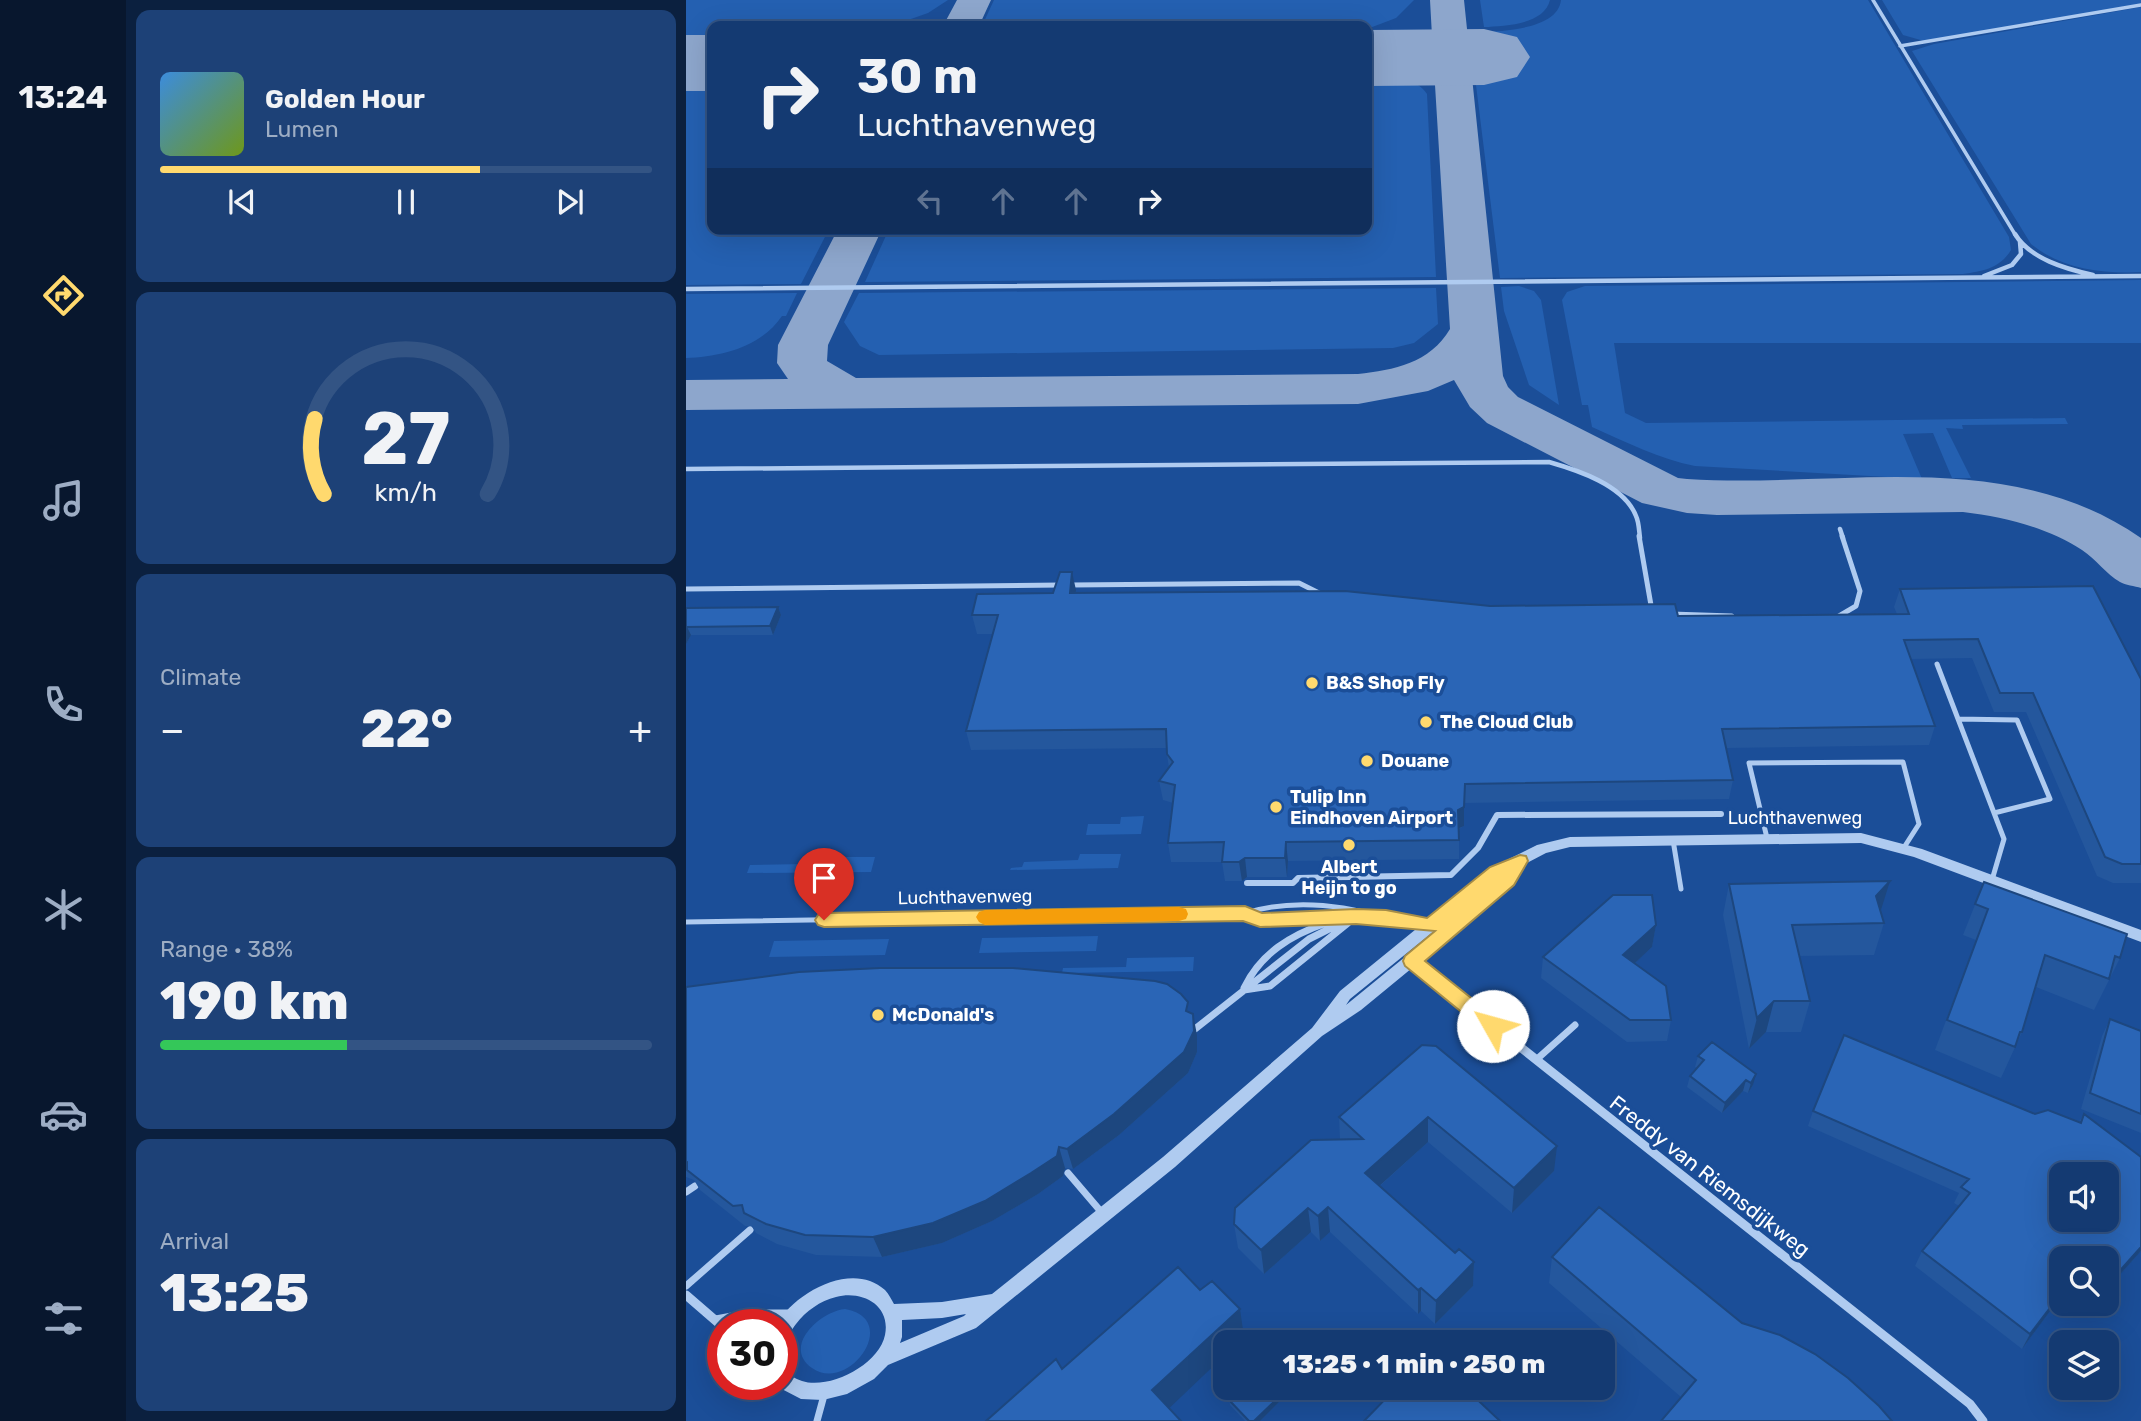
<!DOCTYPE html>
<html lang="en">
<head>
<meta charset="utf-8">
<style>
  body { margin:0; font-family:Rubik,sans-serif; background:#1d4177; color:#f1f3f6; height:100vh; display:flex; flex-direction:column; font-size:26px; white-space:nowrap }
  * { box-sizing:border-box; margin:0 }
  p { font-size:23px; color:#9dadc4 }
  .icon { flex:none; width:38px; height:38px; fill:none; stroke:currentColor; stroke-width:2; stroke-linecap:round; stroke-linejoin:round }
  .map { position:relative; flex:1; overflow:hidden }
  .sheet { display:flex; flex-direction:column; gap:10px; padding:10px; background:#0b203f; width:560px }
  .sheet>* { flex:none }
  .top-card { position:absolute; left:21px; top:21px; width:665px; height:214px; border-radius:14px; box-shadow:0 7px 28px #0002,0 0 0 2px #335484; background:#143a72; color:#f1f3f6; overflow:hidden }
  .fabs { position:absolute; left:1363px; top:1162px; display:grid; gap:14px }
  .fabs a { display:grid; place-items:center; width:70px; height:70px; border-radius:14px; background:#143a72; box-shadow:0 7px 28px #0002,0 0 0 2px #335484; font-size:35px }
  .speed { position:absolute; left:21px; top:1309px; display:flex; gap:14px; font-size:35px; font-weight:700; text-align:center }
  .speed>* { display:grid; place-content:center; width:91px; height:91px; border-radius:50%; background:#143a72; box-shadow:0 7px 28px #0002,0 0 0 2px #335484; line-height:1 }
  .speed .limit { border:10px solid #d22; background:#fff; color:#111 }
  .pin { position:absolute; display:grid; place-items:center; width:60px; height:60px; color:#fff; margin:-72px -30px; border-radius:50% 50% 50% 0; rotate:-45deg; box-shadow:0 0 7px #0007 }
  .pin .icon { rotate:45deg }
  .me { position:absolute; width:77px; margin:-38px; rotate:308deg; stroke-linejoin:round; filter:drop-shadow(0 0 5px #0008) }
  .turn { display:flex; align-items:center; gap:24px; height:147px; padding:0 35px; font-size:32px }
  .turn .icon { width:91px; height:91px; stroke-width:2.5 }
  .turn b { display:block; font-size:49px; line-height:60px }
  .lanes { display:flex; align-items:center; height:66px; padding:0 35px; background:#0003; justify-content:center; gap:35px; direction:ltr }
  .lanes .off { opacity:.35 }
  .big { font-size:52px; font-weight:800; line-height:1.1 }
  .sheet .tile { flex:1; display:flex; flex-direction:column; justify-content:center; gap:10px; min-width:0; padding:0 24px; border-radius:14px; background:#1d4177 }
  .sheet .dial { align-items:center; gap:0 }
  .dial svg { height:182px; overflow:visible; fill:none; stroke:#335484; stroke-width:7; stroke-linecap:round; text-anchor:middle }
  .dial text { fill:#f1f3f6; stroke:none }
  .song { display:flex; align-items:center; gap:21px }
  .cover { width:84px; height:84px; border-radius:10px; background:linear-gradient(135deg,hsl(210 70% 55%),hsl(80 70% 35%)) }
  .played { height:7px; border-radius:4px; background:linear-gradient(90deg,#ffd96e 65%,#335484 65%) }
  .keys { display:flex; justify-content:space-around; direction:ltr }
  .heat { display:flex; justify-content:space-between; align-items:center; font-size:38px; direction:ltr }
  .charge { height:10px; border-radius:5px; background:linear-gradient(90deg,#34c759 38%,#335484 0) }
  .trip { position:absolute; left:527px; top:1330px; width:402px; height:70px; border-radius:14px; background:#143a72; box-shadow:0 7px 28px #0002,0 0 0 2px #335484; font-weight:800; line-height:70px; text-align:center }
  main { display:flex; flex:1; min-height:0 }
  .dock { display:flex; flex-direction:column; width:126px; justify-content:space-around; align-items:center; background:#08172e; color:#9dadc4 }
  .dock .icon { width:49px; height:49px }
  .dock .current { color:#ffd96e }
  .dock b { font-size:32px; color:#f1f3f6 }
  .map>svg:first-child { display:block }
  .green { fill:#2460b1 }
  .lines { fill:none; stroke-linecap:round; stroke-linejoin:round }
  .taxiway { fill:#8da6cc; fill-rule:evenodd }
  .runway { fill:#8da6cc; fill-rule:evenodd }
  .service-far3 { stroke:#afcbf0; stroke-width:3.5 }
  .service-far2 { stroke:#afcbf0; stroke-width:4.5 }
  .service-far1 { stroke:#afcbf0; stroke-width:5 }
  .service { stroke:#afcbf0; stroke-width:7 }
  .pedestrian { stroke:#afcbf0; stroke-width:6 }
  .minor { stroke:#afcbf0; stroke-width:9 }
  .tertiary { fill:#afcbf0; fill-rule:evenodd }
  .wall { fill:#24579d }
  .shaded-wall { fill:#1d477f }
  .building { fill:#2a65b6; stroke:#1d477f; stroke-width:2; fill-rule:evenodd }
  .route { fill:#ffd96e; stroke:#a68d48; stroke-width:2 }
  .slow { fill:#f59e0b }
  .poi-dot { fill:#ffd96e; stroke:#1b4e98; stroke-width:2.5 }
  .labels { text-anchor:middle; dominant-baseline:central; stroke-width:7; stroke-linejoin:round; paint-order:stroke }
  .poi-label { font-size:18px; font-weight:bold; fill:#fff; stroke:#1b4e98; text-anchor:start }
  .street-label { font-size:18px; fill:#fff; stroke:#1b4e98 }
  .near-street-label { font-size:21px; fill:#fff; stroke:#1b4e98 }
</style>
</head>
<body>
<main>
<nav class="dock">
<b>13:24</b>
<svg class="icon current" aria-label="directions" viewBox="0 0 24 24"><path d="M12 3l9 9-9 9-9-9zM9 14v-3h6M13 9l2 2-2 2"/></svg>
<svg class="icon" aria-label="music" viewBox="0 0 24 24"><path d="M9 18V5l10-2v13"/><circle cx="6" cy="18" r="3"/><circle cx="16" cy="16" r="3"/></svg>
<svg class="icon" aria-label="phone" viewBox="0 0 24 24"><path d="M5 4h4l2 5-3 2q2 4 5 5l2-3 5 2v4C11 20 4 13 5 4z"/></svg>
<svg class="icon" aria-label="climate" viewBox="0 0 24 24"><path d="M12 3v18M4 7l16 10M4 17L20 7"/></svg>
<svg class="icon" aria-label="car" viewBox="0 0 24 24"><path d="M5 17H2v-5l4-1 3-4h7l3 4 3 1v5h-3M9 17h6M6 11h13"/><circle cx="7" cy="17" r="2"/><circle cx="17" cy="17" r="2"/></svg>
<svg class="icon" aria-label="filters" viewBox="0 0 24 24"><path d="M4 7h16M4 17h16"/><circle cx="9" cy="7" r="2"/><circle cx="15" cy="17" r="2"/></svg>
</nav>
<section class="sheet">
<div class="tile">
<div class="song"><i class="cover"></i><div><b>Golden Hour</b><p>Lumen</p></div></div>
<div class="played"></div>
<div class="keys"><svg class="icon" aria-label="previous" viewBox="0 0 24 24"><path d="M18 5L8 12l10 7zM5 5v14"/></svg><svg class="icon" aria-label="pause" viewBox="0 0 24 24"><path d="M8 5v14M16 5v14"/></svg><svg class="icon" aria-label="next" viewBox="0 0 24 24"><path d="M6 5l10 7-10 7zM19 5v14"/></svg></div>
</div>
<div class="tile dial"><svg viewBox="0 0 100 80">
<path d="M14 69A42 42 0 1 1 86 69"/>
<path d="M14 69A42 42 0 0 1 10 36" stroke="#ffd96e"/>
<text x="50" y="56" font-size="32" font-weight="700">27</text>
<text x="50" y="72" font-size="11">km/h</text>
</svg></div>
<div class="tile"><p>Climate</p>
<div class="heat"><a>−</a><b class="big">22°</b><a>+</a></div>
</div>
<div class="tile"><p>Range · 38%</p><b class="big">190 km</b><div class="charge"></div></div>
<div class="tile"><p>Arrival</p><b class="big">13:25</b></div>
</section>
<div class="map">
<svg width="1455" height="1421" viewBox="0 0 1455 1421">
  <rect width="100%" height="100%" fill="#1b4e98"/>
  <path class="green" d="M0 0H262L242 13 205 26H26V42H0Z
    M308 0H728L710 18 681 29V26H296Z
    M794 0H864C858 25 818 26 798 27Z
    M875 0H1182L1323 237 1325 250C1314 268 1298 271 1277 274L814 278 789 77 808 75 803 39H797L796 32C818 31 872 29 875 0Z
    M1196 0H1455V4L1238 41 1217 35Z
    M1455 7V272C1417 274 1375 269 1345 244L1226 51 1248 44Z
    M681 78C702 78 728 75 741 94L750 277 179 282 203 229H681Z
    M0 83H26V229H143L115 284 0 285Z
    M1455 280V343H928L939 413 960 423 1379 418 1382 424 1276 425 1277 429 1260 428 1285 478H1266L1247 433 1217 434 1236 479 1009 466C973 459 940 442 906 427L902 405H896L876 300 881 292 899 286Z
    M833 286 848 291 855 300 873 405 843 385 818 311 815 287Z
    M750 288 752 324 728 343 707 348 193 355 174 346 158 322 173 293Z
    M111 293 100 316H96C75 347 35 357 0 358V294Z
    M458 816 455 834 400 835 402 824H434L435 817Z
    M394 854H435L432 868 324 870 325 868 336 867 338 862 392 860Z
    M122 857H189L185 872 61 873 64 865 120 864Z
    M412 936 410 951 293 953 296 938Z
    M203 939 199 955 83 957 88 941Z
    M508 957 507 971 376 973 377 968 440 967 441 958Z
    M159 1309C216 1319 163 1394 126 1368 96 1347 133 1312 159 1309Z"/>
  <g class="lines">
    <path class="taxiway" d="M271 0H305L293 26H257Z
      M744 0H778L817 376 822 387 832 397 992 478 1001 479C1152 489 1322 445 1455 538V588C1449 586 1439 585 1434 582 1420 574 1410 559 1396 550 1360 527 1319 517 1277 512L1031 515 1001 513 956 503 801 423 784 407 768 380 742 391 672 404 0 410V380L102 379 91 363 92 345 152 229H196L142 345 141 361 170 378 672 374C708 370 744 363 764 329L749 85 726 72 681 69V47L716 48 747 54Z"/>
    <path class="runway" d="M798 29 831 37 844 57 831 77 798 85 681 86V30Z
      M0 35H26V91H0Z"/>
    <path class="service-far3" d="M1187 0 1330 236
      M1214 46 1455 5"/>
    <path class="service-far2" d="M1329 234C1344 259 1380 269 1407 275
      M1298 276 1326 265 1335 254 1334 242
      M0 289 1455 276
      M0 469 863 462C891 470 938 485 950 516 953 522 953 531 954 538
      M1154 529 1157 538"/>
    <path class="service-far1" d="M953 536 966 611
      M385 585 613 583 635 594
      M0 589 375 585
      M985 614 1046 616
      M1153 616 1170 606 1174 591 1156 536
      M1251 664 1318 839 1306 880
      M1272 719 1331 720 1364 799 1308 813
      M1081 838 1063 763 1217 762 1233 824 1217 849
      M987 840 995 889
      M559 913 586 920 671 916 741 925
      M0 922 559 913C605 899 654 904 700 918
      M635 925 653 920
      M651 925 670 916
      M660 925 665 921"/>
    <path class="service" d="M729 923 741 925
      M558 988C575 953 605 935 640 923
      M558 990 584 986 662 923
      M509 1029 623 939 655 923
      M850 1060 889 1025
      M382 1173 417 1214
      M0 1192 9 1186
      M0 1286 64 1230
      M131 1421 137 1399"/>
    <path class="pedestrian" d="M561 883H607L612 878 765 875 792 848 811 815 1035 814"/>
    <path class="minor" d="M726 961 1284 1404 1297 1421
      M0 1295 37 1327
      M30 1320 62 1314H106"/>
    <path class="tertiary" d="M1175 833 1236 849 1455 930V942L1228 857 1175 843 884 847 860 853 839 864 827 885 675 1010 636 1036 489 1167 290 1328 202 1365 188 1379 161 1394 137 1400 115 1399 90 1386 89 1384H96V1371C103 1374 109 1379 116 1381 143 1390 193 1365 199 1335 205 1305 176 1290 150 1297 134 1301 120 1311 110 1324 105 1330 104 1336 96 1339V1325H90C108 1293 166 1260 199 1290 203 1294 205 1299 208 1304L256 1302 306 1294 477 1157 626 1028 654 991 805 868 851 845 884 837ZM820 873 817 877 660 1005 664 999ZM280 1314 278 1316 214 1343 216 1337V1320L256 1318Z"/>
  </g>
  <path class="wall" d="M1214 589 1455 679V883H1427L1411 876 1340 712H1308L1286 658 1225 659 1249 726 1243 745 1040 748 1047 780 1043 799 778 803V826L773 829V859L602 861 601 877H561L556 881H539L536 862H485L482 843 487 803 477 800 473 781 483 768 480 748 285 750 280 731 307 634H291L286 615 367 593 390 590 389 593 804 606 992 616 1211 614 1208 607Z
    M92 607 95 615 87 635H5L0 644V608Z
    M1298 882 1434 958 1408 1010 1350 987 1336 1032 1315 1078 1249 1050 1290 940 1277 935Z
    M1043 884 1194 911 1198 923 1188 955 1113 956 1124 1001 1115 1032H1080L1063 1049 1037 915Z
    M970 925 966 947 949 963 985 1020 981 1041 941 1042 855 978 857 957Z
    M0 987 504 1012 511 1035V1052L502 1073 433 1135 387 1169 379 1168 377 1176 352 1194 306 1221 256 1243 196 1257 130 1255 91 1244 70 1233 66 1226H59L14 1190 8 1180 0 1177Z
    M1424 1019 1455 1031V1133L1395 1109 1416 1036Z
    M736 1045 868 1171 826 1213 742 1142 694 1186 769 1253 788 1262 787 1286 749 1324 735 1311 732 1314 644 1232 634 1241 625 1232 578 1274 552 1248 548 1224 654 1140 653 1117Z
    M1012 1056 1067 1085 1062 1093 1057 1091 1036 1113 1001 1087 1004 1076 1011 1068 1009 1067Z
    M1127 1111 1349 1114 1393 1122 1398 1114 1455 1157V1251L1421 1289V1258H1376V1295L1336 1349 1229 1266 1236 1251 1273 1206 1268 1203 1273 1193 1122 1126Z
    M866 1257 1056 1323 995 1397 863 1283Z
    M543 1400 593 1402 574 1421H559L544 1405Z"/>
  <path class="shaded-wall" d="M386 572 390 590 388 612 384 593Z
    M92 607 95 615 87 635 84 626Z
    M1 627 5 635 0 644V629Z
    M778 807V826L771 829 772 810Z
    M600 842 602 861 601 877 599 858Z
    M559 858 561 877 556 881 553 862Z
    M1204 881 1194 913 1190 896Z
    M970 925 966 947 934 977 937 955Z
    M1088 1001 1080 1032 1063 1049 1071 1018Z
    M507 1014 511 1035V1052L502 1073 433 1135 387 1169 381 1149Z
    M1070 1074 1067 1085 1062 1093 1065 1083Z
    M1060 1080 1057 1091 1036 1113 1039 1103Z
    M742 1117V1142L680 1198 679 1173Z
    M871 1146 868 1171 826 1213 828 1188Z
    M373 1147 379 1168 377 1176 352 1194 306 1221 256 1243 196 1257 187 1237Z
    M642 1207 644 1232 634 1241 632 1216Z
    M622 1208 625 1232 578 1274 575 1250Z
    M1455 1247V1251L1421 1289V1285Z
    M788 1262 787 1286 749 1324 750 1301Z
    M735 1288V1311L732 1314V1290Z
    M1376 1292V1295L1336 1349 1344 1334Z
    M554 1309 558 1337 553 1342H539V1355L474 1417 466 1390Z
    M592 1398 593 1402 574 1421H568Z"/>
  <path class="building" d="M374 572H386L384 593 659 591 804 606 989 604 992 616 1223 614 1214 589 1407 586 1455 679V864H1436L1419 857 1347 693H1314L1292 639 1218 640 1249 726 1036 729 1047 780 779 784 778 807 772 810 773 840 600 842 599 858H559L553 862H536L538 842 482 843 489 785 473 781 487 762 481 754 480 729 280 731 312 615H286L291 594 367 593Z
    M92 607 84 626 1 627 0 629V608Z
    M1204 881 1190 896 1198 923 1106 925 1124 1001H1088L1071 1018 1043 884Z
    M1298 882 1441 934 1434 958 1429 956 1423 979 1359 955 1336 1032H1334L1329 1047 1261 1020 1302 909 1289 904Z
    M927 895H966L970 925 937 955 980 986 985 1020H944L857 957Z
    M194 968H327L469 981 481 984 495 994 502 1002 500 1011 507 1014 508 1031 498 1052 428 1114 381 1149 373 1147 371 1156 345 1173 299 1201 247 1223 187 1237 119 1235 80 1224 58 1213 56 1205 47 1206 1 1170V1162L0 1161V987L113 972Z
    M1424 1019 1455 1031V1114L1404 1093Z
    M1158 1035 1349 1114 1362 1110 1395 1123 1398 1114 1455 1157V1247L1421 1285V1258H1376V1292L1344 1334 1236 1251 1284 1193 1275 1187 1283 1179 1127 1111ZM1376 1174H1421V1220H1376Z
    M1026 1042 1070 1074 1065 1083 1060 1080 1039 1103 1004 1076 1018 1060 1012 1056Z
    M736 1045 750 1046 871 1146 828 1188 742 1117 679 1173 769 1253 773 1249 788 1262 750 1301 735 1288 732 1290 642 1207 632 1216 622 1208 575 1250 548 1224 549 1208 625 1140 677 1139 653 1117Z
    M913 1207 1056 1323 1094 1335 1129 1354 1162 1378 1193 1406 1206 1421H975L1010 1380 866 1257Z
    M492 1267 514 1290 526 1281 554 1309 466 1390 495 1421H300L370 1359 376 1369Z
    M556 1388H583L592 1398 568 1421H563L543 1400Z
    M710 1388H779L814 1421H678Z"/>
  <path class="route" d="M834 855 840 856 842 861 828 885 739 961 814 1021 817 1026 814 1032 807 1034 800 1032 719 966 717 961 719 956 749 931 670 924 574 927 557 921 138 927 132 925 129 920 132 915 138 913 559 906 576 913 670 909 700 910 741 918 804 867Z"/>
  <path class="slow" d="M493 907 500 909 502 914 500 919 493 921 299 925 293 922 290 917 293 912 299 910Z"/>
  <g class="poi-dot">
    <circle cx="626" cy="683" r="7"/>
    <circle cx="740" cy="722" r="7"/>
    <circle cx="681" cy="761" r="7"/>
    <circle cx="590" cy="807" r="7"/>
    <circle cx="663" cy="845" r="7"/>
    <circle cx="192" cy="1015" r="7"/>
  </g>
  <g class="labels">
    <g class="poi-label">
      <text x="640" y="683">B&amp;S Shop Fly</text>
      <text x="754" y="722">The Cloud Club</text>
      <text x="695" y="761">Douane</text>
      <text x="604" y="797">Tulip Inn<tspan x="604" dy="21">Eindhoven Airport</tspan></text>
      <text x="663" y="867" text-anchor="middle">Albert<tspan x="663" dy="21">Heijn to go</tspan></text>
      <text x="206" y="1015">McDonald's</text>
    </g>
    <g class="street-label">
      <text x="1109" y="818">Luchthavenweg</text>
      <text transform="translate(279 897) rotate(-1)">Luchthavenweg</text>
    </g>
    <g class="near-street-label">
      <text transform="translate(1024 1176) rotate(38)">Freddy van Riemsdijkweg</text>
    </g>
  </g>
</svg>
<div class="fabs">
<a><svg class="icon" aria-label="sound" viewBox="0 0 24 24"><path d="M4 9h4l5-4v14l-5-4H4zM17 9q2 3 0 6"/></svg></a>
<a><svg class="icon" aria-label="search" viewBox="0 0 24 24"><circle cx="10" cy="10" r="6"/><path d="M15 15l6 6"/></svg></a>
<a><svg class="icon" aria-label="layers" viewBox="0 0 24 24"><path d="M12 4l9 5-9 5-9-5zM3 14l9 5 9-5"/></svg></a>
</div>
<div class="speed"><div class="limit">30</div></div>
<div class="pin" style="left:138px;top:920px;background:#d93025"><svg class="icon" aria-label="arrive" viewBox="0 0 24 24"><path d="M6 21V4h12l-3 4 3 4H6"/></svg></div>
<svg class="me" style="left:807px;top:1026px" viewBox="-20 -20 40 40"><circle r="19" fill="#fff"/><path d="M0-13L10 11 0 6-10 11z" fill="#ffd96e"/></svg>
<div class="trip">13:25 · 1 min · 250 m</div>
<div class="top-card">
<div class="turn"><svg class="icon" aria-label="right" viewBox="0 0 24 24"><path d="M7 20v-9h11M14 6l5 5-5 5"/></svg><div><b>30 m</b>Luchthavenweg</div></div>
<div class="lanes"><svg class="icon off" aria-label="left" viewBox="0 0 24 24"><path d="M17 20v-9H6M10 6l-5 5 5 5"/></svg><svg class="icon off" aria-label="ahead" viewBox="0 0 24 24"><path d="M12 20V5M6 11l6-6 6 6"/></svg><svg class="icon off" aria-label="ahead" viewBox="0 0 24 24"><path d="M12 20V5M6 11l6-6 6 6"/></svg><svg class="icon" aria-label="right" viewBox="0 0 24 24"><path d="M7 20v-9h11M14 6l5 5-5 5"/></svg></div>
</div>
</div>
</main>
</body>
</html>
